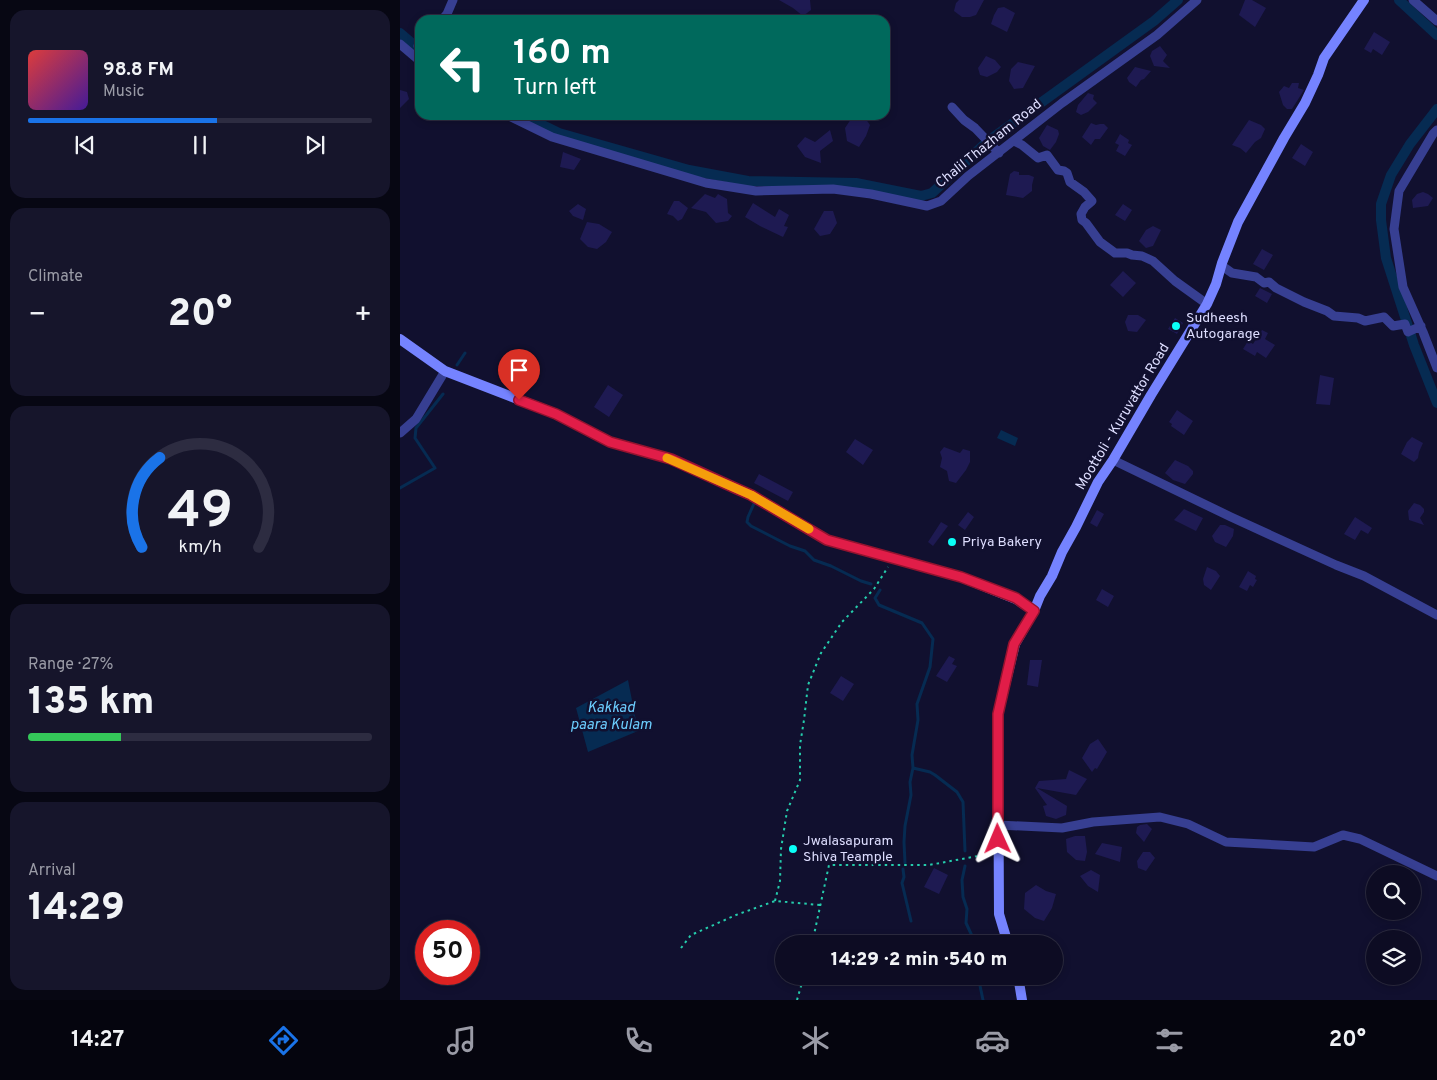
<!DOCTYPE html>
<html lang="en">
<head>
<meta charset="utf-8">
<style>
  body { margin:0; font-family:Overpass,sans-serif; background:#16152b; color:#f1f3f6; height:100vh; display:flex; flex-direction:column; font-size:19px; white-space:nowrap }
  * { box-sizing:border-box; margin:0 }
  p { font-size:16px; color:#9a9ba6 }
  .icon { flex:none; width:28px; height:28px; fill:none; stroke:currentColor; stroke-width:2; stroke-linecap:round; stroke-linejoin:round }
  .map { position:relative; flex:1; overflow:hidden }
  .sheet { display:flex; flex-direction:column; gap:10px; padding:10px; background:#070713; width:400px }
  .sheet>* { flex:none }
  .banner { position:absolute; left:15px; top:15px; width:475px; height:105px; border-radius:15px; box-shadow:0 2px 8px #0003,0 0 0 1px #2d2c41; background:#00695c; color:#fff; overflow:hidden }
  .controls { position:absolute; left:966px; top:865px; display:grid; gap:10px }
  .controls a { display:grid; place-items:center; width:55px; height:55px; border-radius:50%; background:#0d0c23; box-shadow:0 2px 8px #0003,0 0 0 1px #2d2c41; font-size:25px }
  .speed { position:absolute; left:15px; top:920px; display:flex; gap:10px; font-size:25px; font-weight:700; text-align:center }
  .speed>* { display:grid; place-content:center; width:65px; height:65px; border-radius:50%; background:#0d0c23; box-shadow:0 2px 8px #0003,0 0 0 1px #2d2c41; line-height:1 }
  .speed .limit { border:8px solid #d22; background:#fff; color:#111 }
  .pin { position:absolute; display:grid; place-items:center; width:42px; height:42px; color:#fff; margin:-51px -21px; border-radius:50% 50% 50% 0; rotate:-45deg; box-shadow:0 0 5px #0007 }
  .pin .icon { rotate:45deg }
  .me { position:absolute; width:55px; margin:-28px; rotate:359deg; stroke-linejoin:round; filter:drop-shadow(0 0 4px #0008) }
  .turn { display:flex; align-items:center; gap:18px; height:105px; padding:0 15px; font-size:22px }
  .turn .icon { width:65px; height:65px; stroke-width:2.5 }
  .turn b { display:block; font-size:35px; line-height:42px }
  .big { font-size:38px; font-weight:800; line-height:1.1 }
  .sheet .card { flex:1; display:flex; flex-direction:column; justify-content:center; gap:8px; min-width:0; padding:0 18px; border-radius:15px; background:#16152b }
  .sheet .dial { align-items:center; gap:0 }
  .dial svg { height:130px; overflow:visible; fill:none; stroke:#2d2c41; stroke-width:7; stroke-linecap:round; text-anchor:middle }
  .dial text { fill:#f1f3f6; stroke:none }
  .song { display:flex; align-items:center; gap:15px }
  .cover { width:60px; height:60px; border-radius:8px; background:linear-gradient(135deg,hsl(0 70% 55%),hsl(260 70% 35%)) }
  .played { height:5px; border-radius:2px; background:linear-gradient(90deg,#1a73e8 55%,#2d2c41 55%) }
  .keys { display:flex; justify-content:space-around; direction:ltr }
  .heat { display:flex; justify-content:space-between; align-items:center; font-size:28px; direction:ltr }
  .charge { height:8px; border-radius:4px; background:linear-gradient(90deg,#34c759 27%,#2d2c41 0) }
  .trip { position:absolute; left:375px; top:935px; width:288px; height:50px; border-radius:25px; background:#0d0c23; box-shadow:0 2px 8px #0003,0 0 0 1px #2d2c41; font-weight:800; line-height:50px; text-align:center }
  .tab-bar { display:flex; height:80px; justify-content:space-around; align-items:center; background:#05050e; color:#9a9ba6 }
  .tab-bar .icon { width:35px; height:35px }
  .tab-bar .active { color:#1a73e8 }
  .tab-bar b { font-size:22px; color:#f1f3f6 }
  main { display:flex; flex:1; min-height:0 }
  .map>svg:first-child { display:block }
  .water { fill:#062b52 }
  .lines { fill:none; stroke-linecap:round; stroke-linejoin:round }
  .stream { stroke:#062b52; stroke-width:3 }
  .canal { stroke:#062b52; stroke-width:10 }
  .building { fill:#1e1a52 }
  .path { stroke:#25ccac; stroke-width:2; stroke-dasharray:2.5 4; stroke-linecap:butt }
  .street { stroke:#373f92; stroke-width:9 }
  .secondary { stroke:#7583ff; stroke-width:10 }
  .route-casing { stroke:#92132f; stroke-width:12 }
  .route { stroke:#e11d48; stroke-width:9 }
  .slow { stroke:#f59e0b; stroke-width:9 }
  .poi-dot { fill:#0afff8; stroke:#11102f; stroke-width:2 }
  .labels { text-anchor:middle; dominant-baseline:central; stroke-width:5; stroke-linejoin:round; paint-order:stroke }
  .street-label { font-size:14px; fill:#dedeff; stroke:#11102f }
  .poi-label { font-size:14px; fill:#dedeff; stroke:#11102f; text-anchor:start }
  .water-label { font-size:15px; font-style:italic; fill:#6cceff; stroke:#11102f }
</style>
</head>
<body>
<main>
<section class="sheet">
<div class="card">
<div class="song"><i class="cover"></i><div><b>98.8 FM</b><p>Music</p></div></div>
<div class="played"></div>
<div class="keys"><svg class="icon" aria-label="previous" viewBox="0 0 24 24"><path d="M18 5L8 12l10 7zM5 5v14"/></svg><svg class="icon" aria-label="pause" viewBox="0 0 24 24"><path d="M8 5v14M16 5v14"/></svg><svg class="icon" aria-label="next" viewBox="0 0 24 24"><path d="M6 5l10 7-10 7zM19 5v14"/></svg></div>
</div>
<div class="card"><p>Climate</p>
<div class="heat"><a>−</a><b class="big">20°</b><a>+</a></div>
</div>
<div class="card dial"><svg viewBox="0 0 100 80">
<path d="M14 69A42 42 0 1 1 86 69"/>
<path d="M14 69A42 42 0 0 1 25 14" stroke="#1a73e8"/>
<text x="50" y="56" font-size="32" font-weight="700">49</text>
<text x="50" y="72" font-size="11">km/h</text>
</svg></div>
<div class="card"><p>Range · 27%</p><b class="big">135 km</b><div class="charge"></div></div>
<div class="card"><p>Arrival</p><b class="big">14:29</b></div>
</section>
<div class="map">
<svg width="1037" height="1000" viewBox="0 0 1037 1000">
  <rect width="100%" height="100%" fill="#11102f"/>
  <path class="water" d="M601 430 618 438 615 446 597 438Z
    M228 680 238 731 188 752 176 708Z"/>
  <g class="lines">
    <path class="stream" d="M57 365 65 353
      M0 488 35 468 15 438 16 428 43 394
      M356 499 348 517 347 522 351 526 390 546 405 551 414 560 431 566 461 581 471 584
      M480 590 475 598 479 605 522 623 533 639 530 667 517 704 518 720 512 755 513 768 530 772 535 775 557 792 563 802 565 851
      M505 863 504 842 505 826 511 795 510 782 513 768
      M565 866 562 880 563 897 567 909 566 923 573 938 574 944
      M503 869 504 877 502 883 511 921
      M578 976 583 1000"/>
    <path class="canal" d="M999 0 1037 35
      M0 33 20 50
      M1037 109 1010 144 991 175 981 204V220L986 258 1014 345 1037 403
      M122 115 159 133 289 170 348 181 456 183 521 196 532 193 588 141 754 21 778 0"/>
  </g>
  <path class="building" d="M379 0H410L411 10 403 16 393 8Z
    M559 0H584L576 15 570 17H562L554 11 556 3Z
    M845 0H852L866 8 855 27 839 15Z
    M604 7 615 13 607 32 591 24 594 15 598 8Z
    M974 32 990 42 982 55 973 49 971 53 964 49Z
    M760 46 767 55 763 61 770 68 754 66 750 56 752 51Z
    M586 56 595 60 601 67 597 72 587 77 580 75 578 68Z
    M618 62 635 66 623 88 614 89 609 81 611 69Z
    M735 67 751 71 744 79 741 80 736 87 729 82 727 78Z
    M892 83H899L898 88 904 90 892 109H887L883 105 879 92 884 86 889 88Z
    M0 90 7 92 9 99 0 108Z
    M688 93 694 95 693 99 697 103 688 112 681 115 676 112 678 105Z
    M458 115H463L470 125 466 136 459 147 447 141 445 128 453 116Z
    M849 120 861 125 865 129 861 138 855 142 846 153 840 148 832 145Z
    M691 123 696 125 700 124H704L708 128 700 139H695L691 145 682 137Z
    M647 125 658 130 659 134 656 142 650 150 643 146 639 138Z
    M430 130 433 141 420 151 421 163 405 157 397 146 405 137 415 142Z
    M720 134 729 140 728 143 732 145 725 156 716 151 719 145 715 143Z
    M901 144 913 152 905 166 892 158Z
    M163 152 181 159 174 170 160 167Z
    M614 171 619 172V175H629L634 177 632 185V191L623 198 606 195 610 174Z
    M1023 192 1028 194 1033 198 1028 206 1013 208 1012 200 1017 194Z
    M305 194 315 198 318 194 327 199 328 213 332 216 328 221 316 223 306 212 291 208Z
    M274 201H279L288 208 282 219 278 221 273 216 267 214Z
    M353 203 375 217 379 209 389 215 384 226 388 227 383 237 360 226 345 217Z
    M178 204 186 209 183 220 173 216 169 211Z
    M723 204 732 210 725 221 715 215Z
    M424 211H433L437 223 430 234 420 236 414 229Z
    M187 222 199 224 212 232 206 242 197 249 188 247 180 239Z
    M753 226 761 230 753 246 746 248 739 241 746 230Z
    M862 249 873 255 864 270 853 264Z
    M723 271 736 283 723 297 710 285Z
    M860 288 872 294 867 303 855 296Z
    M728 315H738L746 320 737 332 728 331 725 322Z
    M775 318 783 323 777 334 768 329Z
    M862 330 868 333 865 339 875 345 866 358 857 352 855 356 843 349 848 341 853 344Z
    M920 375 934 378 930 405 916 404Z
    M208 385 223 395 209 417 194 407Z
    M777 410 793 421 784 435 771 426 772 424 769 422Z
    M1012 437 1023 443 1019 452 1018 458 1014 462 1001 454 1007 442Z
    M455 439 473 450 463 465 446 452Z
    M544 447 560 453 563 449 570 451V462L566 470 556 483 549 481 547 471 540 467 542 458 540 452Z
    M775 460 788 466 793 471V474L785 484 773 480 765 473Z
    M359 474 393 492 388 501 354 483Z
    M1014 503 1020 505 1024 509V512L1020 518 1024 525 1009 520 1008 511Z
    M784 509 803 518 796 531 774 520Z
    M697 510 704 514 697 527 690 523Z
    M568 512 574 517 565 530 558 525Z
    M955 517 972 528 968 534 961 530 955 540 944 534Z
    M541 522 548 526 533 546 528 542Z
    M820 525H825L834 529 833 536 826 547 815 542 812 536Z
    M807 567 816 571 820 576 811 590 804 585 803 579Z
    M848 571 856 576 855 579 857 580 853 587 850 585 847 591 839 587Z
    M702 589 714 596 708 607 696 600Z
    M549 656 555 659 552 664 557 666 547 682 536 676Z
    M630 660H642L638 687 627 685Z
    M441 676 454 684 443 701 430 693Z
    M698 739 707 752 697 769 695 768 692 772 682 758 690 744Z
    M669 770 687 779 676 795 637 788 667 806 666 815 656 819 646 816 643 806 647 805 635 788 639 781 666 779Z
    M747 824 752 829 744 842 736 833 737 827 740 825Z
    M675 836H685L687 852 685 861 676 860 667 852 666 839Z
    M702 843 722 847 720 862 695 854Z
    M743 852H750L755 858 746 871 738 868 737 861Z
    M534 868 548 875 539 894 524 887Z
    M691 870 700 875 698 892 688 886 680 876Z
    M636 885 646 891 656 894 652 908 644 921 635 918 624 909 625 893Z"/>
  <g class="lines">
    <path class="path" d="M375 901 380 881 381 849 387 811 400 780V745L404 720 408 685 421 653 442 622 474 589 488 567
      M412 944 429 865H529L589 854
      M281 948 291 935 336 915 375 901 420 905
      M397 1000 404 976"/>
    <path class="street" d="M1013 0 1037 21
      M42 20 47 14 53 0
      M0 44 20 61
      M18 46 20 45
      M552 107 564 120 575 128 599 153
      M107 115 152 137 306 183 356 191 433 189 471 194 527 206 541 201 568 176 662 103 757 35 797 0
      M1037 130 1033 134 999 191 994 229 1003 287 1023 332 1037 368
      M614 141 622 145 638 158 647 155 658 170 664 171 667 173 670 182 684 192 692 201 685 207 681 214 682 220 686 223 700 242 715 253H727L732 255 742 256 753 261 775 281 807 304
      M821 268H825L832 273 856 277 864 283 869 282 876 288 904 302 927 311 934 316 958 318 965 321 984 317 993 326 1005 324 1008 332 1021 326
      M0 433 16 419 45 371
      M713 460 831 517 936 565 964 576 1037 615
      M598 825 662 828 693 822 760 817 788 824 826 842 914 847 943 835 960 839 1037 876"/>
    <path class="secondary" d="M0 339 45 371 156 414 210 442 271 459 351 495 427 540 561 577 616 599 634 611
      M608 944 599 914 598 714 615 644 634 611 640 596 652 576 662 552 676 527 698 482 713 460 751 395 807 304 816 284 822 263 838 222 884 138 905 103 918 75 924 58 964 0
      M618 976 622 1000"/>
  </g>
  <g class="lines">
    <defs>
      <path id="route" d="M119 400 156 414 210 442 271 459 335 488 351 495 427 540 561 577 616 598 634 611 614 644 598 714V839"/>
    </defs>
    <use href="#route" class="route-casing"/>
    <use href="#route" class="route"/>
    <path class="slow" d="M267 458 351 495 409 529"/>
  </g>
  <g class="poi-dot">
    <circle cx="776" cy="326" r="5"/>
    <circle cx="552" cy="542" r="5"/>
    <circle cx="393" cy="849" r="5"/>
  </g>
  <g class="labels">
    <g class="street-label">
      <text transform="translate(589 144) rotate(-39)">Chalil Thazham Road</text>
      <text transform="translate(723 417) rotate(-59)">Moottoli - Kuruvattor Road</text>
    </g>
    <g class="poi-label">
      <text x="786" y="318">Sudheesh<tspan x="786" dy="16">Autogarage</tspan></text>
      <text x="562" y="542">Priya Bakery</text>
      <text x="403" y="841">Jwalasapuram<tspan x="403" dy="16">Shiva Teample</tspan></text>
    </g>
    <g class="water-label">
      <text x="211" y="708">Kakkad<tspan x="211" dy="17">paara Kulam</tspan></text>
    </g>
  </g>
</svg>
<div class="controls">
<a><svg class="icon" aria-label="search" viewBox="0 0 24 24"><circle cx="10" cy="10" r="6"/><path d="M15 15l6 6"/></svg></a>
<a><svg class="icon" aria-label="layers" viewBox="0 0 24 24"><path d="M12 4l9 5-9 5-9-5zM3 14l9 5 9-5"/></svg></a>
</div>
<div class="speed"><div class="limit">50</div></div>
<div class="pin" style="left:119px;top:400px;background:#d93025"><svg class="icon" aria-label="arrive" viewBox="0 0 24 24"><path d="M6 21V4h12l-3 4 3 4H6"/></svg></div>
<svg class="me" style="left:598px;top:839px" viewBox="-20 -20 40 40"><path d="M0-17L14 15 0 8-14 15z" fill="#e11d48" stroke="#fff" stroke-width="4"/></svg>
<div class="trip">14:29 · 2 min · 540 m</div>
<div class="banner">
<div class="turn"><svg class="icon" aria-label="left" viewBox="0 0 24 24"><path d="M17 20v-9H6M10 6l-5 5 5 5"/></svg><div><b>160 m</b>Turn left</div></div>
</div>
</div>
</main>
<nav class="tab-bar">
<b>14:27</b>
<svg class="icon active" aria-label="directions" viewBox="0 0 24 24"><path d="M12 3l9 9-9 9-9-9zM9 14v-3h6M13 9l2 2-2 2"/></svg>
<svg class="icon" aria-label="music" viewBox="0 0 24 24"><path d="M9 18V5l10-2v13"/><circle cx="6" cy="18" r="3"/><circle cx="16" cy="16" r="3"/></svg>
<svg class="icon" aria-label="phone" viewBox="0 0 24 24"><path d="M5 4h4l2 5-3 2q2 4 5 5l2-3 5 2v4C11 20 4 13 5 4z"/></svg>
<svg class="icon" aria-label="climate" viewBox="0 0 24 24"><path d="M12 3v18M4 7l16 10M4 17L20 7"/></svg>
<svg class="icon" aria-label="car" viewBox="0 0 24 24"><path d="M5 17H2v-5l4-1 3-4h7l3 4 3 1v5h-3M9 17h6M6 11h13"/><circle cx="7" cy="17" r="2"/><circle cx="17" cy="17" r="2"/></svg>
<svg class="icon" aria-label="filters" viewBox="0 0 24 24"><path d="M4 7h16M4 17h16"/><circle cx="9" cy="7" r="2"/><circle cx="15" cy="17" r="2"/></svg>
<b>20°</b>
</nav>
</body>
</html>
